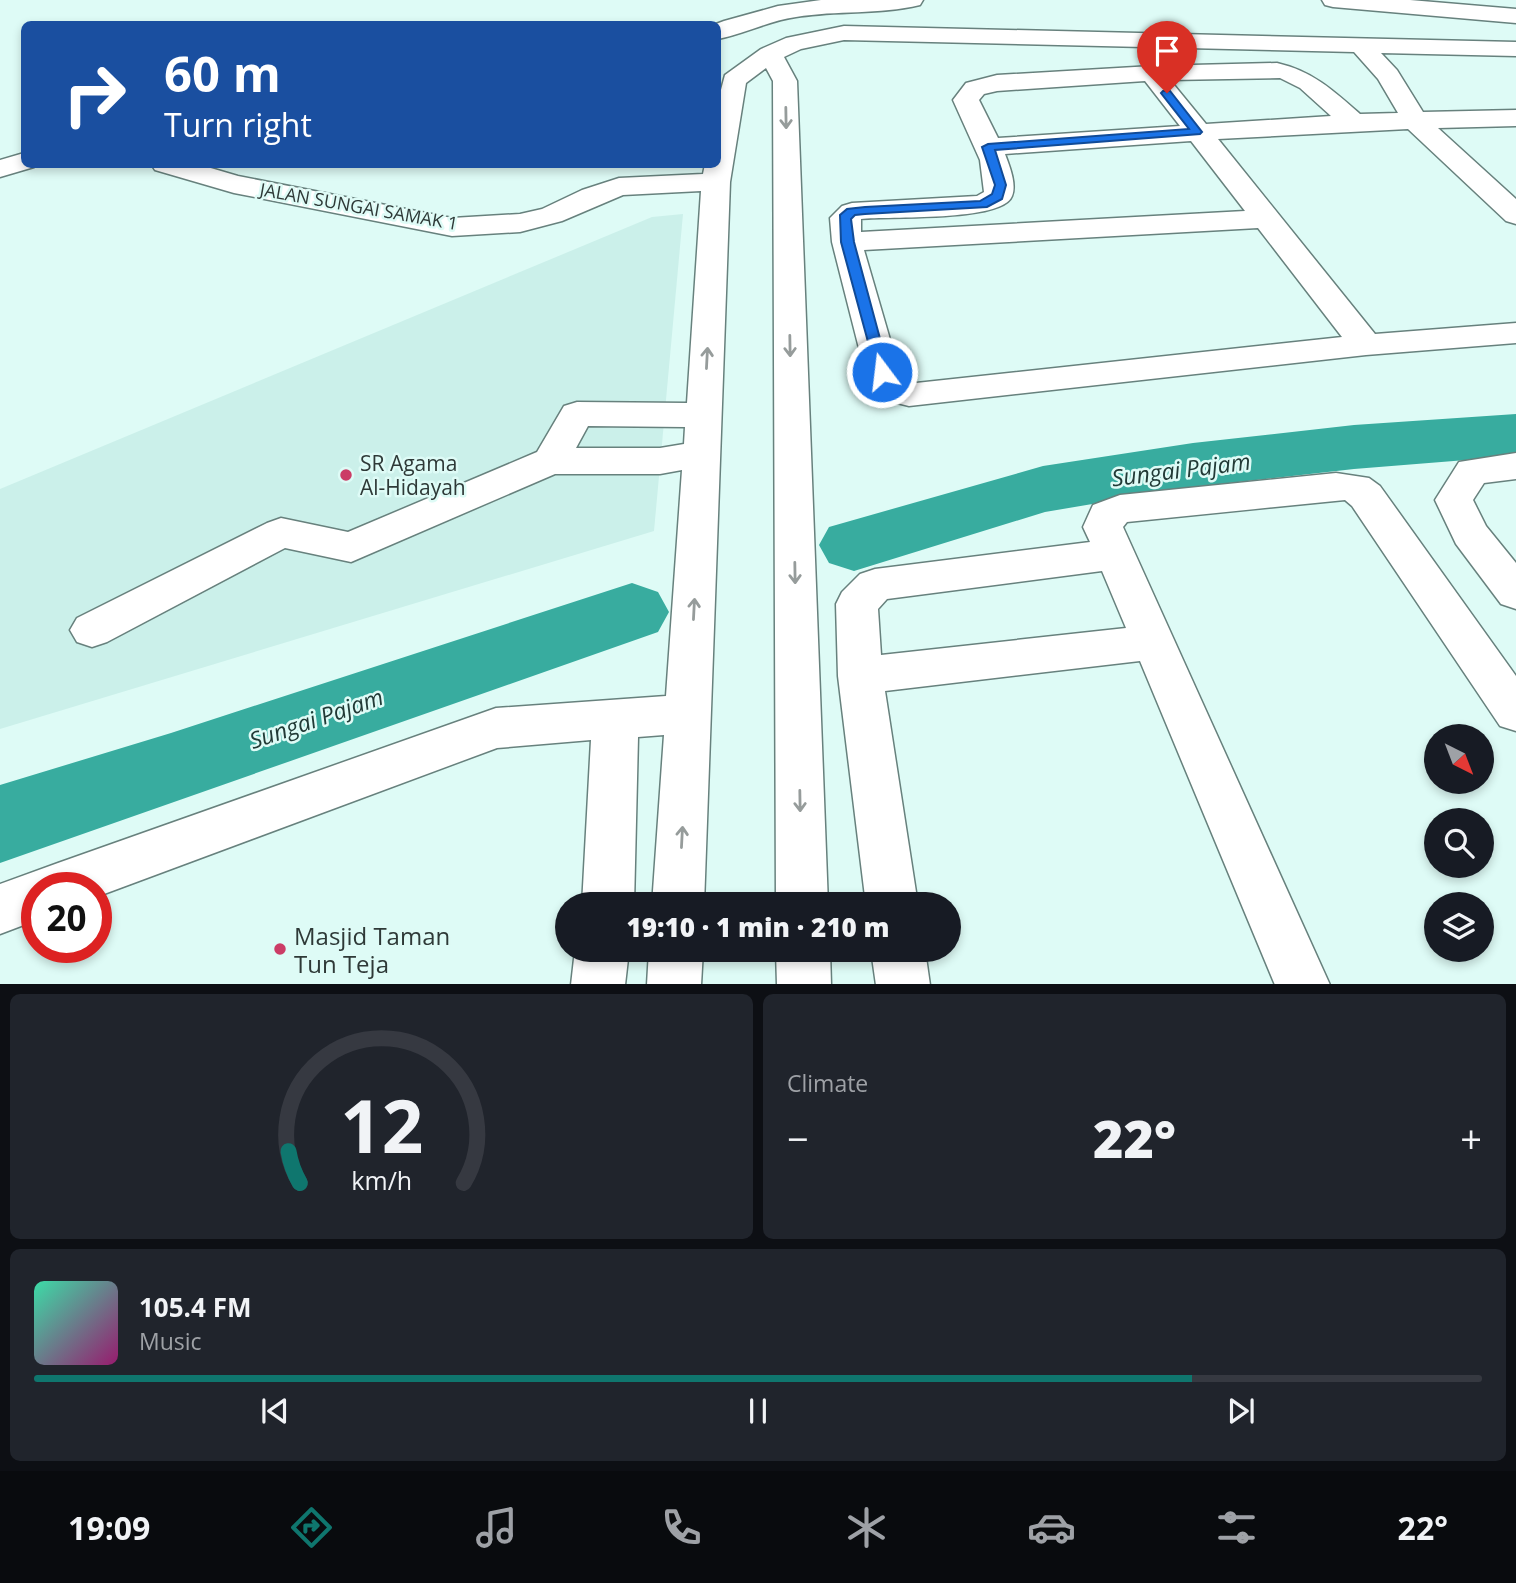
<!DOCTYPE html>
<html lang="en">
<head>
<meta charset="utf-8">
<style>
  body { margin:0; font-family:"Open Sans",sans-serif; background:#20242c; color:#f1f3f6; height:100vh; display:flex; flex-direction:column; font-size:26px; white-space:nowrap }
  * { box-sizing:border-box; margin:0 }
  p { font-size:23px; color:#9ea1a6 }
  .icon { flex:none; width:38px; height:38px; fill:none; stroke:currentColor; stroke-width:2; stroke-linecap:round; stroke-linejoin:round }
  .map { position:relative; height:984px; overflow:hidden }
  .drawer { display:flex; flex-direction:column; gap:10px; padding:10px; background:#0d0f14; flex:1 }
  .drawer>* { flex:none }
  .hud { position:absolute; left:21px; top:21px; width:700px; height:147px; border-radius:10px; box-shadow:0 4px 10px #0003; background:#1a4fa0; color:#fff; overflow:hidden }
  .needle { width:46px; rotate:138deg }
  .buttons { position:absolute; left:1424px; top:724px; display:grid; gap:14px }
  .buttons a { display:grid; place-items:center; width:70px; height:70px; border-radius:50%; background:#171b24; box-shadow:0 4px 10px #0003; font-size:35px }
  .speed { position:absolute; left:21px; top:872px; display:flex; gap:14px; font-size:35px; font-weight:700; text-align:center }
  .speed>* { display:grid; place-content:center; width:91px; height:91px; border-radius:50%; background:#171b24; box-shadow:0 4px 10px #0003; line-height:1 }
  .speed .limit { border:10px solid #d22; background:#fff; color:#111 }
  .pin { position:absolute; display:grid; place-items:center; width:60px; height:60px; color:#fff; margin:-72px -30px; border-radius:50% 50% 50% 0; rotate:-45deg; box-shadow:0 0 7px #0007 }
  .pin .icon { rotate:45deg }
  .me { position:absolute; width:77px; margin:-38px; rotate:345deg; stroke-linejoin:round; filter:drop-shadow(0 0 5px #0008) }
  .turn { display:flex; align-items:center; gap:24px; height:147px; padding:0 28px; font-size:32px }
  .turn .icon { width:91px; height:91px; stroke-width:2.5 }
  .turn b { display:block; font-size:49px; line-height:60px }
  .big { font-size:52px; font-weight:800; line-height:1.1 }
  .drawer .widget { flex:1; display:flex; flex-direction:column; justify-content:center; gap:10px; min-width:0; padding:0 24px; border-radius:10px; background:#20242c }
  .drawer .dial { align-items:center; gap:0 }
  .dial svg { height:182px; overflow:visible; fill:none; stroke:#363941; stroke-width:7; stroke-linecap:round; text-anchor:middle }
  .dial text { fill:#f1f3f6; stroke:none }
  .song { display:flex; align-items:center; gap:21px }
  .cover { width:84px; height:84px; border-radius:10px; background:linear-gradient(135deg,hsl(160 70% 55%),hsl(320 70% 35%)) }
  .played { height:7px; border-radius:4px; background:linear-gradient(90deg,#0f766e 80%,#363941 80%) }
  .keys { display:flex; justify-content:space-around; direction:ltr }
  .heat { display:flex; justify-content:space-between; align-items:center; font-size:38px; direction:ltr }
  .drawer .tiles { flex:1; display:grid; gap:10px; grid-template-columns:1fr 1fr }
  .widget:last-child { grid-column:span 2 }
  .trip { position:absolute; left:555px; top:892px; width:406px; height:70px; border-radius:35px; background:#171b24; box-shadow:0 4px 10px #0003; font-weight:800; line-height:70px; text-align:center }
  .dock { display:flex; height:112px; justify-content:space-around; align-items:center; background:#090b0e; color:#9ea1a6 }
  .dock .icon { width:49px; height:49px }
  .dock .active { color:#0f766e }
  .dock b { font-size:32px; color:#f1f3f6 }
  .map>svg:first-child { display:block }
  .built { fill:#cbf0ea }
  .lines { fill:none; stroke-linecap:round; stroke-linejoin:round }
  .river { fill:#38ac9f; fill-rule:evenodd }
  .minor-casing { stroke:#67817d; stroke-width:3 }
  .minor { fill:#fff; fill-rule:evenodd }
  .oneway { stroke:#969c9b }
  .route { fill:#1a73e8; stroke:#114b97; stroke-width:2 }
  .poi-dot { fill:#cb3c66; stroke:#defbf6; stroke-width:2.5 }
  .labels { text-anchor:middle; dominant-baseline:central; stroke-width:5; stroke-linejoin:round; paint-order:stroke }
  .far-street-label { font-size:18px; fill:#2e3937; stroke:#defbf6 }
  .poi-label { font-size:21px; fill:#2e3937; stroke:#defbf6; text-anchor:start }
  .water-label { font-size:23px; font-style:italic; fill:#213a36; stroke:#defbf6 }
  .near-poi-label { font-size:24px; fill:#2e3937; stroke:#defbf6; text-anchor:start }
</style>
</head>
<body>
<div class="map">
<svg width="1516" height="985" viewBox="0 0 1516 985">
  <rect width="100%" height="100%" fill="#defbf6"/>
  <path class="built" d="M683 214 654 531 0 729V489L652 217Z"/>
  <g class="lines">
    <path class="river" d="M1516 414V456L1354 469 1193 487 1045 512 854 571 829 563 819 545 829 527 1043 466 1193 443 1354 425Z
      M632 583 658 592 669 612 658 632 0 863V785L171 733Z"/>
    <defs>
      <path id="minor" d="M821 0H923L920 5C879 15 837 10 796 17 768 21 744 34 718 39L716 24 724 21 778 6Z
        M1322 0H1410L1516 9V23L1333 7 1325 5Z
        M844 26 1516 42V56L1381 53 1397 70 1423 112 1516 110V126L1438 128 1516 199V224L1506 221 1408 129 1218 139 1375 334 1516 323V343L1366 355 909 406 897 403 865 372 832 242 830 218 842 206 852 203 977 196 984 192 980 160 953 100 966 83 997 75 1152 66 1277 63C1312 71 1333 90 1360 114L1398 113 1378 79 1354 52 844 40 801 49 784 57 797 81 828 905H776L773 81 766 68 746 83 730 182 704 905H652L664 735 638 737 634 905H582L591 740 497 748 96 897V887H37V920L0 934V884L58 863 496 708 666 696 682 470 660 474H555L351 562 285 548 107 642 92 647 77 642 70 630 77 618 267 523 281 518 348 532 537 452 564 406 577 402 687 403 701 191 623 195 562 221 520 232 452 236 234 193 155 170 151 164H197L238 176 452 218 520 214 542 209 582 190 619 178 703 174 705 164H718V101L725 75 761 49 786 38ZM1280 78 1300 88 1331 116 1206 124 1170 80ZM1145 81 1180 126 998 138 979 100 984 94 997 91ZM1191 141 1245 211 861 232V219C887 216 1003 222 1012 196 1017 184 1009 165 1005 154ZM1258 228 1342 337 916 383 898 367 864 250ZM588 426 685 427 684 444 660 448H576Z
        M24 153V164H35L34 167 0 177V160Z
        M1516 453V479L1484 483 1473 500 1486 526 1516 563V609L1501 604 1456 544 1435 500 1459 462Z
        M1336 473 1369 478 1380 486 1516 676V731L1500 726 1352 506 1345 500 1127 522 1123 527 1330 985H1275L1140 661 885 691 918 905H866L838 676 836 604 842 592 860 574 875 569 1090 542 1083 527 1093 505 1120 495ZM1102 571 1126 628 881 655 878 609 887 599Z
        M575 950H629L625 985H571Z
        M649 950H703L701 985H647Z
        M776 950H830L831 985H777Z
        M871 950H925L930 985H876Z"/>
    </defs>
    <use href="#minor" class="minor-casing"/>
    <use href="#minor" class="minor"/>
  </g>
  <defs><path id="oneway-shaft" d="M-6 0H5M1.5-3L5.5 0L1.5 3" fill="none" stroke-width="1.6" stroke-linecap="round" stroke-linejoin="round" transform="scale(1.75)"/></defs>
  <g class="oneway">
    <use href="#oneway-shaft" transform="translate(786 118) rotate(89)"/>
    <use href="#oneway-shaft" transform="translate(790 346) rotate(89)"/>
    <use href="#oneway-shaft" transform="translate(707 358) rotate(-87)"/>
    <use href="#oneway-shaft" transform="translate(795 573) rotate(89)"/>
    <use href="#oneway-shaft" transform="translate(694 609) rotate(-87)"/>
    <use href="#oneway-shaft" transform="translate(800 801) rotate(89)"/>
    <use href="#oneway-shaft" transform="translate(682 837) rotate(-87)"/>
  </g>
  <path class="route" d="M1163 91H1170L1202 132 1200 134 995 150 1006 185 1002 199 987 207 865 214 855 215 851 219 854 242 889 372 882 377 877 375 841 242 840 215 847 209 865 207 980 201 992 194 995 185 982 147 988 144 1189 129 1161 93Z"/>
  <g class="poi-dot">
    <circle cx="346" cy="475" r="7"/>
    <circle cx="280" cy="949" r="7"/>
  </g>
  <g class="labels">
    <g class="far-street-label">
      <text transform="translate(359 206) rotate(10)">JALAN SUNGAI SAMAK 1</text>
    </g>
    <g class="poi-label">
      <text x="360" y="463">SR Agama<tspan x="360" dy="24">Al-Hidayah</tspan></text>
    </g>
    <g class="water-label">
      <text transform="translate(1181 469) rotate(-7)">Sungai Pajam</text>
      <text transform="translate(316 718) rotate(-19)">Sungai Pajam</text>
    </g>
    <g class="near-poi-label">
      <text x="294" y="935">Masjid Taman<tspan x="294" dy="28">Tun Teja</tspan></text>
    </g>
  </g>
</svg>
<div class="buttons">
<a><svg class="needle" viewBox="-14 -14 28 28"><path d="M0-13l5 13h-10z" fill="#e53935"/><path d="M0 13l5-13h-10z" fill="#9ea1a6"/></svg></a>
<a><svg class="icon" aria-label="search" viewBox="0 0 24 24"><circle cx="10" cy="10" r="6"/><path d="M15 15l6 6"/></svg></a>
<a><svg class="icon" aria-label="layers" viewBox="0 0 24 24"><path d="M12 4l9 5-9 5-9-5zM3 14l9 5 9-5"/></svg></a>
</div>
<div class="speed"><div class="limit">20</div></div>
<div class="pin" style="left:1167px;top:93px;background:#d93025"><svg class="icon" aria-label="arrive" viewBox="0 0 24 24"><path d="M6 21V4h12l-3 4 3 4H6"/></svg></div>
<svg class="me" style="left:882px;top:372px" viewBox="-20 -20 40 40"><circle r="17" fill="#1a73e8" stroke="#fff" stroke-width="3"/><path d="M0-11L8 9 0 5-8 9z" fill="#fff"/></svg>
<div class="trip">19:10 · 1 min · 210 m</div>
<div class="hud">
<div class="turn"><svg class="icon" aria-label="right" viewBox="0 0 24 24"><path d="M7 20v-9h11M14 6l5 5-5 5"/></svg><div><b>60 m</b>Turn right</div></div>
</div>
</div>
<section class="drawer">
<div class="tiles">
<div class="widget dial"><svg viewBox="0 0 100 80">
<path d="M14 69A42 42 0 1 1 86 69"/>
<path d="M14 69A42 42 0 0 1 9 55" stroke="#0f766e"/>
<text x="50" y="56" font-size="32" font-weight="700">12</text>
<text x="50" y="72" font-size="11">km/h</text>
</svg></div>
<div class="widget"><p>Climate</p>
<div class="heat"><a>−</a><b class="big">22°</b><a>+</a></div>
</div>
<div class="widget">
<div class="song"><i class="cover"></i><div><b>105.4 FM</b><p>Music</p></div></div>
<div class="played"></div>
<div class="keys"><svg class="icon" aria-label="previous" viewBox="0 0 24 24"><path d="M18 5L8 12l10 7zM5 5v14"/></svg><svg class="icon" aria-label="pause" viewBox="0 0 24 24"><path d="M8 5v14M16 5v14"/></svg><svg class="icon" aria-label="next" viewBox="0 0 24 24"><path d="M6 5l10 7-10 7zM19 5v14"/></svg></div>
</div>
</div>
</section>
<nav class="dock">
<b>19:09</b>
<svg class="icon active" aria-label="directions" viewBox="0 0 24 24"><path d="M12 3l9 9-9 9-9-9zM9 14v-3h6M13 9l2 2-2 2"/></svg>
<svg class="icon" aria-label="music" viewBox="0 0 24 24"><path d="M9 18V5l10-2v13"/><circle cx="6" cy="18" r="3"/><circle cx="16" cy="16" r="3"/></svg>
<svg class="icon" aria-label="phone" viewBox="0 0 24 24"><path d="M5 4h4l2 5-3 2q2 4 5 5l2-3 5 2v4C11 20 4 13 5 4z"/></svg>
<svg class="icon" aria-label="climate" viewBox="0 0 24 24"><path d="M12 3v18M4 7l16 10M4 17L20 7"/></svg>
<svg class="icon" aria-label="car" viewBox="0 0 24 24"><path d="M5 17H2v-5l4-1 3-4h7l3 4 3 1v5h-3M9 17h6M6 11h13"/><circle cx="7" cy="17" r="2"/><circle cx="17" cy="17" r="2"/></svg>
<svg class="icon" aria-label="filters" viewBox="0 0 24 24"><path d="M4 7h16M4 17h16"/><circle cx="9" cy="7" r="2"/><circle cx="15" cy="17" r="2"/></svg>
<b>22°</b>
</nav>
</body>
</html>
